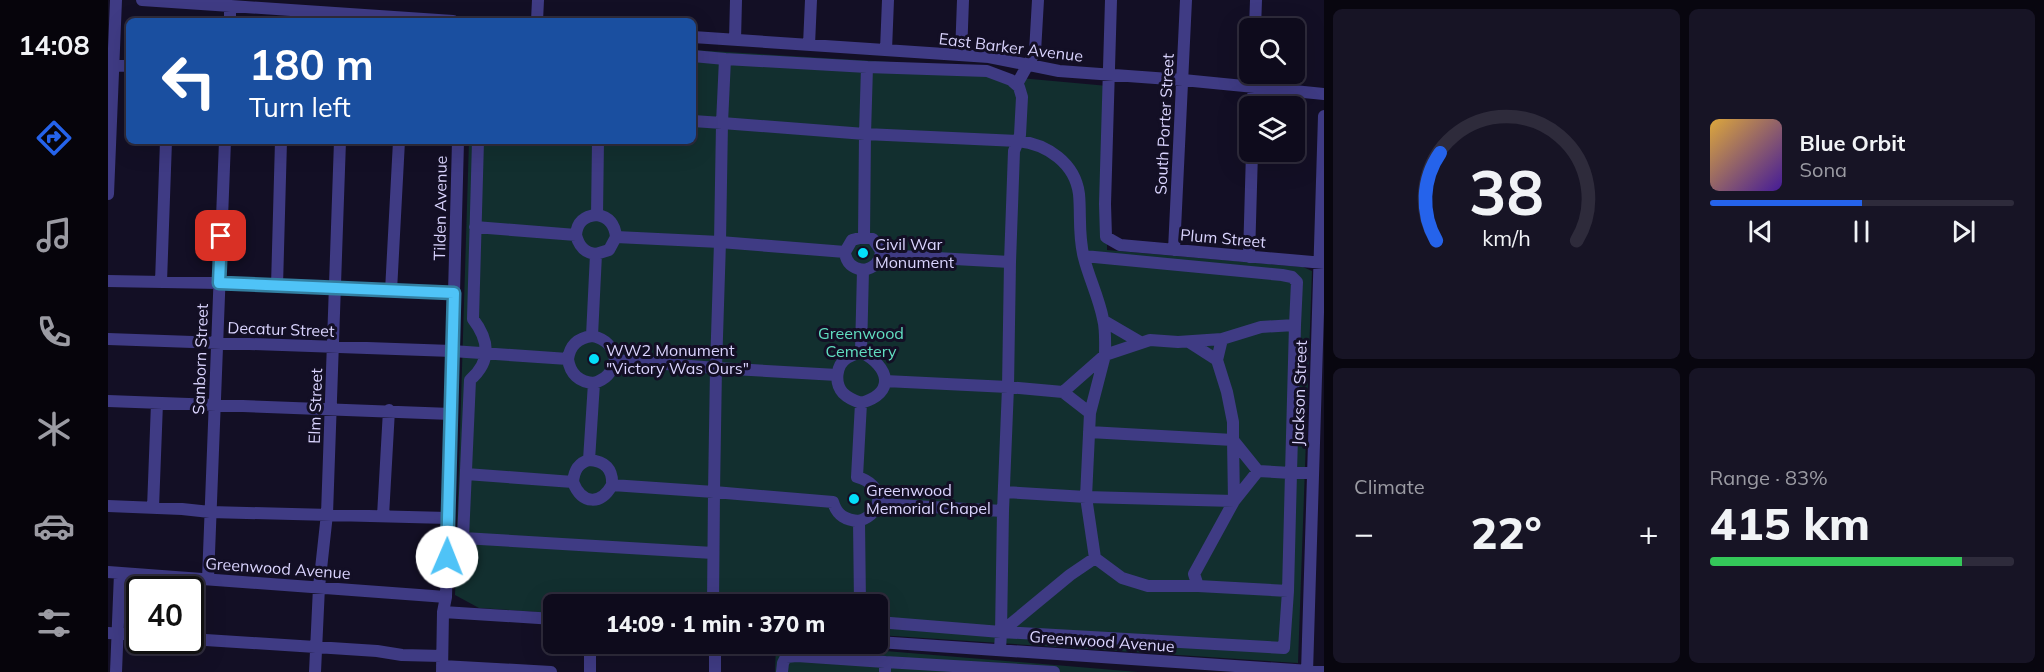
<!DOCTYPE html>
<html lang="en">
<head>
<meta charset="utf-8">
<style>
  body { margin:0; font-family:Mulish,sans-serif; background:#171425; color:#f1f3f6; height:100vh; display:flex; flex-direction:column; font-size:22px; white-space:nowrap }
  * { box-sizing:border-box; margin:0 }
  p { font-size:20px; color:#9b9ba3 }
  .icon { flex:none; width:33px; height:33px; fill:none; stroke:currentColor; stroke-width:2; stroke-linecap:round; stroke-linejoin:round }
  .map { position:relative; flex:1; overflow:hidden }
  .details { display:flex; flex-direction:column; gap:9px; padding:9px; background:#08060f; width:720px }
  .details>* { flex:none }
  .hud { position:absolute; left:18px; top:18px; width:570px; height:126px; border-radius:9px; box-shadow:0 6px 24px #0002,0 0 0 2px #2e2b3b; background:#1a4fa0; color:#fff; overflow:hidden }
  .tools { position:absolute; left:1131px; top:18px; display:grid; gap:12px }
  .tools a { display:grid; place-items:center; width:66px; height:66px; border-radius:9px; background:#0e0b1c; box-shadow:0 6px 24px #0002,0 0 0 2px #2e2b3b; font-size:30px }
  .speed { position:absolute; left:18px; top:576px; display:flex; gap:12px; font-size:30px; font-weight:700; text-align:center }
  .speed>* { display:grid; place-content:center; width:78px; height:78px; border-radius:50%; background:#0e0b1c; box-shadow:0 6px 24px #0002,0 0 0 2px #2e2b3b; line-height:1 }
  .speed .limit { border:3px solid #111; border-radius:9px; background:#fff; color:#111 }
  .pin { position:absolute; display:grid; place-items:center; width:51px; height:51px; color:#fff; margin:-26px; border-radius:12px; box-shadow:0 3px 9px #0006 }
  .me { position:absolute; width:66px; margin:-33px; rotate:1deg; stroke-linejoin:round; filter:drop-shadow(0 0 4px #0008) }
  .turn { display:flex; align-items:center; gap:21px; height:126px; padding:0 24px; font-size:27px }
  .turn .icon { width:78px; height:78px; stroke-width:2.5 }
  .turn b { display:block; font-size:42px; line-height:51px }
  .big { font-size:45px; font-weight:800; line-height:1.1 }
  .details .card { flex:1; display:flex; flex-direction:column; justify-content:center; gap:9px; min-width:0; padding:0 21px; border-radius:9px; background:#171425 }
  .details .dial { align-items:center; gap:0 }
  .dial svg { height:156px; overflow:visible; fill:none; stroke:#2e2b3b; stroke-width:7; stroke-linecap:round; text-anchor:middle }
  .dial text { fill:#f1f3f6; stroke:none }
  .song { display:flex; align-items:center; gap:18px }
  .cover { width:72px; height:72px; border-radius:9px; background:linear-gradient(135deg,hsl(40 70% 55%),hsl(260 70% 35%)) }
  .played { height:6px; border-radius:3px; background:linear-gradient(90deg,#2563eb 50%,#2e2b3b 50%) }
  .keys { display:flex; justify-content:space-around; direction:ltr }
  .heat { display:flex; justify-content:space-between; align-items:center; font-size:33px; direction:ltr }
  .charge { height:9px; border-radius:4px; background:linear-gradient(90deg,#34c759 83%,#2e2b3b 0) }
  .details .tiles { flex:1; display:grid; gap:9px; grid-template-columns:repeat(2,1fr) }
  .trip { position:absolute; left:435px; top:594px; width:345px; height:60px; border-radius:9px; background:#0e0b1c; box-shadow:0 6px 24px #0002,0 0 0 2px #2e2b3b; font-weight:800; line-height:60px; text-align:center }
  main { display:flex; flex:1; min-height:0 }
  .tabs { display:flex; flex-direction:column; width:108px; justify-content:space-around; align-items:center; background:#06040b; color:#9b9ba3 }
  .tabs .icon { width:42px; height:42px }
  .tabs .current { color:#2563eb }
  .tabs b { font-size:27px; color:#f1f3f6 }
  .map>svg:first-child { display:block }
  .green { fill:#122f2f }
  .lines { fill:none; stroke-linecap:round; stroke-linejoin:round }
  .minor { stroke:#3f3b84; stroke-width:12 }
  .route-casing { stroke:#337fa1; stroke-width:15 }
  .route { stroke:#4fc3f7; stroke-width:10 }
  .poi-dot { fill:#04dffa; stroke:#130f25; stroke-width:2 }
  .labels { text-anchor:middle; dominant-baseline:central; stroke-width:6; stroke-linejoin:round; paint-order:stroke }
  .street-label { font-size:16px; fill:#dad4fe; stroke:#130f25 }
  .poi-label { font-size:16px; fill:#dad4fe; stroke:#130f25; text-anchor:start }
  .park-label { font-size:16px; fill:#61dec0; stroke:#130f25 }
</style>
</head>
<body>
<main>
<nav class="tabs">
<b>14:08</b>
<svg class="icon current" aria-label="directions" viewBox="0 0 24 24"><path d="M12 3l9 9-9 9-9-9zM9 14v-3h6M13 9l2 2-2 2"/></svg>
<svg class="icon" aria-label="music" viewBox="0 0 24 24"><path d="M9 18V5l10-2v13"/><circle cx="6" cy="18" r="3"/><circle cx="16" cy="16" r="3"/></svg>
<svg class="icon" aria-label="phone" viewBox="0 0 24 24"><path d="M5 4h4l2 5-3 2q2 4 5 5l2-3 5 2v4C11 20 4 13 5 4z"/></svg>
<svg class="icon" aria-label="climate" viewBox="0 0 24 24"><path d="M12 3v18M4 7l16 10M4 17L20 7"/></svg>
<svg class="icon" aria-label="car" viewBox="0 0 24 24"><path d="M5 17H2v-5l4-1 3-4h7l3 4 3 1v5h-3M9 17h6M6 11h13"/><circle cx="7" cy="17" r="2"/><circle cx="17" cy="17" r="2"/></svg>
<svg class="icon" aria-label="filters" viewBox="0 0 24 24"><path d="M4 7h16M4 17h16"/><circle cx="9" cy="7" r="2"/><circle cx="15" cy="17" r="2"/></svg>
</nav>
<div class="map">
<svg width="1216" height="672" viewBox="0 0 1216 672">
  <rect width="100%" height="100%" fill="#130f25"/>
  <path class="green" d="M585 50 883 68 912 78 1000 86 999 250 1195 267 1204 271 1190 663 770 635V604H446L445 613 371 608 347 595 361 141H585Z
    M668 644H693L1030 672H667Z"/>
  <g class="lines">
    <path class="minor" d="M34 0 345 21
      M1003 0 997 204 998 237 1012 245 1216 263
      M122 21V6
      M429 21 430 0
      M1147 28 1148 0
      M585 37 881 57 951 71 1075 80 1216 94
      M627 40 628 0
      M701 45 703 0
      M778 50 780 0
      M853 55 855 0
      M585 56 617 59 614 123 757 134 759 67 617 59
      M0 65 21 66
      M759 67 879 71 903 80 911 87 914 97 912 135 910 141C939 144 967 163 971 194 973 215 970 236 976 258 981 278 991 298 995 319 998 330 997 344 997 355L955 392 900 387 902 262
      M909 84 927 52 930 0
      M1145 106 1146 74
      M370 141 365 319C381 340 384 361 362 380L355 538 605 553
      M0 194 8 0
      M489 215C501 217 507 225 508 237
      M367 227 468 235C471 246 476 253 488 254L484 336C470 338 462 345 460 359
      M468 235C469 222 476 216 489 215L490 141
      M1066 250 1078 0
      M737 252 744 240 756 237 757 134 910 141 906 151 902 262 773 255
      M488 254 501 250 508 237 612 242 614 123 585 121
      M976 256 1174 275 1184 277 1189 282 1187 325 1153 327 1114 339 1070 342 1042 340 997 355 982 413
      M1141 257 1144 152
      M755 270C766 268 772 263 773 251L765 239 756 237
      M0 281 111 283 346 293
      M53 282 58 141
      M169 286 173 141
      M283 291 291 141
      M996 321 1032 342
      M484 336C498 339 505 346 507 360L608 368 612 242 737 252C738 263 744 268 755 270L753 352
      M0 339 344 351 460 359C462 374 471 382 486 383L481 460C470 463 466 471 465 482
      M1081 342 1109 360
      M486 383C498 379 504 373 507 360
      M955 392 982 413 978 497 1126 501 1125 440 1150 471 1183 473 1187 325
      M0 401 343 414
      M981 432 1125 440V422L1119 392 1109 360 1114 339
      M481 460C497 461 505 469 504 485L606 492 608 368 729 375
      M358 474 465 482C474 505 493 505 504 485
      M897 492 978 497 987 558
      M770 504 895 511 900 387 777 381
      M0 506 74 509 102 512 340 518
      M45 508 49 403
      M275 516 281 410
      M751 521C778 512 776 484 749 477L753 403C788 393 782 367 753 352 749 354 743 355 739 358 728 365 726 383 735 393 740 398 747 401 753 403
      M0 572 338 597
      M100 579 117 141
      M1090 586 1086 574 1126 501 1150 471
      M1180 591 1183 473H1205
      M605 604 606 492 725 502C729 516 738 520 751 521L752 604
      M335 612 446 619
      M770 622 893 632 895 511
      M0 633 32 635
      M82 639 269 651 294 655 334 656
      M770 642 1216 672
      M892 650 893 632 962 575 987 558 1014 578 1040 586H1090L1180 591 1176 648 893 632
      M334 666 443 672
      M8 672 12 573
      M207 672 211 587 219 514 232 141
      M334 672 335 612 338 597 350 141
      M482 672V644
      M607 672V644
      M674 672 675 663 678 657 689 656 777 662
      M777 672V662L946 672
      M1199 672 1216 116"/>
  </g>
  <g class="lines">
    <defs>
      <path id="route" d="M113 236 111 283 346 293 339 557"/>
    </defs>
    <use href="#route" class="route-casing"/>
    <use href="#route" class="route"/>
  </g>
  <g class="poi-dot">
    <circle cx="755" cy="253" r="6"/>
    <circle cx="486" cy="359" r="6"/>
    <circle cx="746" cy="499" r="6"/>
  </g>
  <g class="labels">
    <g class="street-label">
      <text transform="translate(903 47) rotate(7)">East Barker Avenue</text>
      <text transform="translate(1056 124) rotate(-87)">South Porter Street</text>
      <text transform="translate(332 208) rotate(-89)">Tilden Avenue</text>
      <text transform="translate(1115 238) rotate(5)">Plum Street</text>
      <text transform="translate(173 329) rotate(2)">Decatur Street</text>
      <text transform="translate(92 359) rotate(-88)">Sanborn Street</text>
      <text transform="translate(1191 393) rotate(-88)">Jackson Street</text>
      <text transform="translate(207 406) rotate(-88)">Elm Street</text>
      <text transform="translate(170 568) rotate(4)">Greenwood Avenue</text>
      <text transform="translate(994 641) rotate(4)">Greenwood Avenue</text>
    </g>
    <g class="poi-label">
      <text x="767" y="244">Civil War<tspan x="767" dy="18">Monument</tspan></text>
      <text x="498" y="350">WW2 Monument<tspan x="498" dy="18">"Victory Was Ours"</tspan></text>
      <text x="758" y="490">Greenwood<tspan x="758" dy="18">Memorial Chapel</tspan></text>
    </g>
    <g class="park-label">
      <text x="753" y="333">Greenwood<tspan x="753" dy="18">Cemetery</tspan></text>
    </g>
  </g>
</svg>
<div class="tools">
<a><svg class="icon" aria-label="search" viewBox="0 0 24 24"><circle cx="10" cy="10" r="6"/><path d="M15 15l6 6"/></svg></a>
<a><svg class="icon" aria-label="layers" viewBox="0 0 24 24"><path d="M12 4l9 5-9 5-9-5zM3 14l9 5 9-5"/></svg></a>
</div>
<div class="speed"><div class="limit">40</div></div>
<div class="pin" style="left:113px;top:236px;background:#d93025"><svg class="icon" aria-label="arrive" viewBox="0 0 24 24"><path d="M6 21V4h12l-3 4 3 4H6"/></svg></div>
<svg class="me" style="left:339px;top:557px" viewBox="-20 -20 40 40"><circle r="19" fill="#fff"/><path d="M0-13L10 11 0 6-10 11z" fill="#4fc3f7"/></svg>
<div class="trip">14:09 · 1 min · 370 m</div>
<div class="hud">
<div class="turn"><svg class="icon" aria-label="left" viewBox="0 0 24 24"><path d="M17 20v-9H6M10 6l-5 5 5 5"/></svg><div><b>180 m</b>Turn left</div></div>
</div>
</div>
<section class="details">
<div class="tiles">
<div class="card dial"><svg viewBox="0 0 100 80">
<path d="M14 69A42 42 0 1 1 86 69"/>
<path d="M14 69A42 42 0 0 1 16 24" stroke="#2563eb"/>
<text x="50" y="56" font-size="32" font-weight="700">38</text>
<text x="50" y="72" font-size="11">km/h</text>
</svg></div>
<div class="card">
<div class="song"><i class="cover"></i><div><b>Blue Orbit</b><p>Sona</p></div></div>
<div class="played"></div>
<div class="keys"><svg class="icon" aria-label="previous" viewBox="0 0 24 24"><path d="M18 5L8 12l10 7zM5 5v14"/></svg><svg class="icon" aria-label="pause" viewBox="0 0 24 24"><path d="M8 5v14M16 5v14"/></svg><svg class="icon" aria-label="next" viewBox="0 0 24 24"><path d="M6 5l10 7-10 7zM19 5v14"/></svg></div>
</div>
<div class="card"><p>Climate</p>
<div class="heat"><a>−</a><b class="big">22°</b><a>+</a></div>
</div>
<div class="card"><p>Range · 83%</p><b class="big">415 km</b><div class="charge"></div></div>
</div>
</section>
</main>
</body>
</html>
